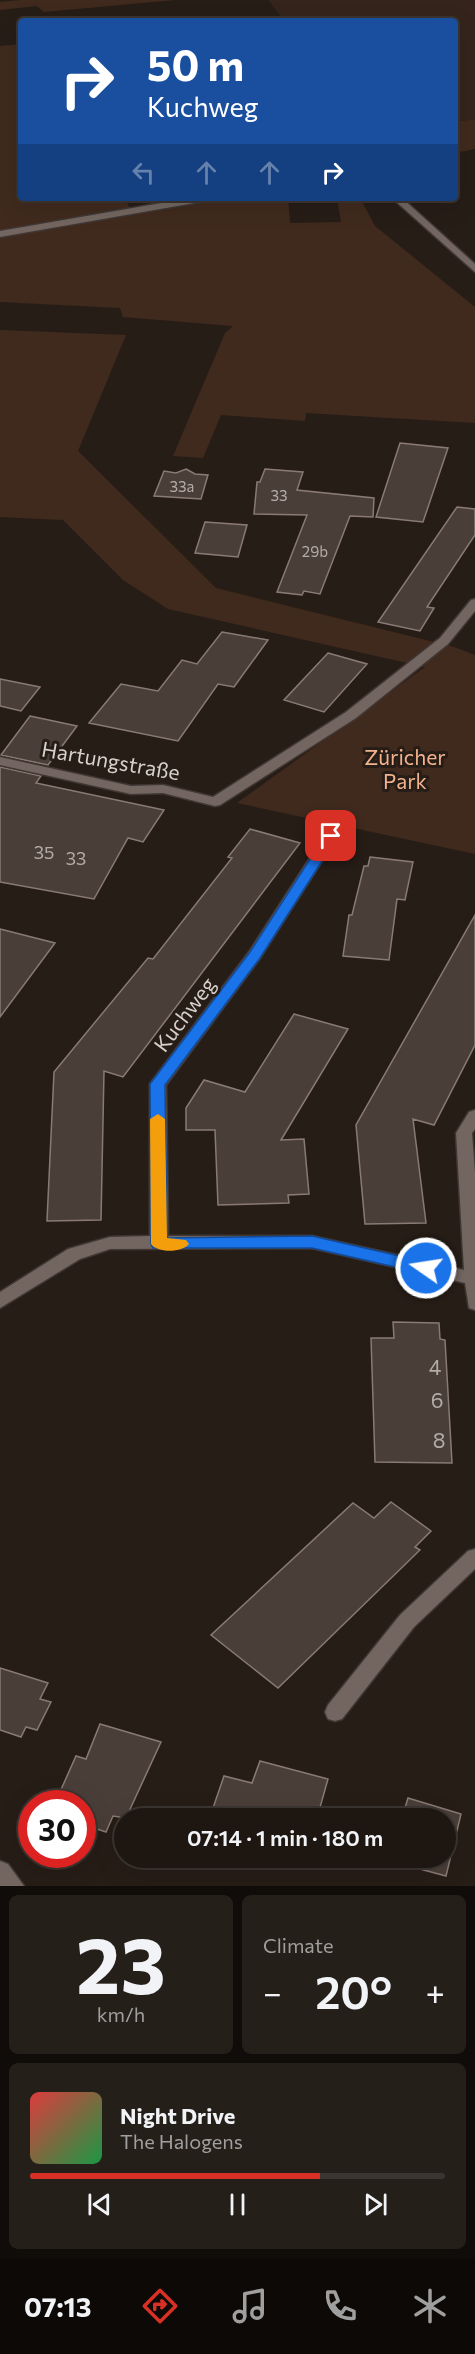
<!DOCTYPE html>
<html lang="en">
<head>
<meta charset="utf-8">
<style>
  body { margin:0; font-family:Commissioner,sans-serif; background:#251f1a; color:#f1f3f6; height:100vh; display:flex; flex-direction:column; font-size:22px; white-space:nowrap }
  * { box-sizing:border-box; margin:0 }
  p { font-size:20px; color:#a09f9f }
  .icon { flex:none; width:33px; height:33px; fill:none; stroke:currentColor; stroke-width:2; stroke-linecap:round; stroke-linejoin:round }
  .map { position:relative; height:1886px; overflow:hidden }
  .sheet { display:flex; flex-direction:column; gap:9px; padding:9px; background:#100c09; flex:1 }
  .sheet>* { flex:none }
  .top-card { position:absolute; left:18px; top:18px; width:440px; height:183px; border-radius:6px; box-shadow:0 6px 24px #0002,0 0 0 2px #3b3531; background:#1a4fa0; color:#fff; overflow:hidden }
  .speed { position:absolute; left:18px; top:1790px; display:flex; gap:12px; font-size:30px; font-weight:700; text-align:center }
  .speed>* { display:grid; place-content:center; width:78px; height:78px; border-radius:50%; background:#1d1611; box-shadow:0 6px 24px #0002,0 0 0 2px #3b3531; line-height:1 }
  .speed .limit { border:9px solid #d22; background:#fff; color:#111 }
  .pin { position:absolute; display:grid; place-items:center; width:51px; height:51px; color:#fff; margin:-26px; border-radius:12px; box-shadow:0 3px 9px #0006 }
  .me { position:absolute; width:66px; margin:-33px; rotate:283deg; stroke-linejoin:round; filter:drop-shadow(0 0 4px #0008) }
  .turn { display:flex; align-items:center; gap:21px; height:126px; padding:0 30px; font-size:27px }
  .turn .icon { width:78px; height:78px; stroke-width:2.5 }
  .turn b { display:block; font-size:42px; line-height:51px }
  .lanes { display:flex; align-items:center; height:57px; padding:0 30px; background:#0003; justify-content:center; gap:30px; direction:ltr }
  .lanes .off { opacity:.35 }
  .big { font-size:45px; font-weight:600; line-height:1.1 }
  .sheet .tile { flex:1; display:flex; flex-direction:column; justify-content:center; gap:9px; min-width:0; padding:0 21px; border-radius:9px; background:#251f1a }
  .sheet .dial { align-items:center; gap:0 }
  .dial b { font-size:78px; line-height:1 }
  .song { display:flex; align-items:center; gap:18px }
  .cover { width:72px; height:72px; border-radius:9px; background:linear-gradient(135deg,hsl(0 70% 55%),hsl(140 70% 35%)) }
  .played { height:6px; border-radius:3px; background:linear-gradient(90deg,#d93025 70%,#3b3531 70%) }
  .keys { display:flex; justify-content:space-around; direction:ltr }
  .heat { display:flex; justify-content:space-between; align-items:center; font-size:33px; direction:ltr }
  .sheet .tiles { flex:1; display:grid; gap:9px; grid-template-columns:1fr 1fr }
  .tile:last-child { grid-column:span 2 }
  .trip { position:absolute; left:114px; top:1808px; width:342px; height:60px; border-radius:30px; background:#1d1611; box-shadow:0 6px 24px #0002,0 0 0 2px #3b3531; font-weight:600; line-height:60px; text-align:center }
  .tab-bar { display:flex; height:96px; justify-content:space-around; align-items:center; background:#0c0907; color:#a09f9f }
  .tab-bar .icon { width:42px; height:42px }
  .tab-bar .selected { color:#d93025 }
  .tab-bar b { font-size:27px; color:#f1f3f6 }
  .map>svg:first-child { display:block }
  .built { fill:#34241c }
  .green { fill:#402a1e }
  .building { fill:#4a3e38; stroke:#897b74; stroke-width:1.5 }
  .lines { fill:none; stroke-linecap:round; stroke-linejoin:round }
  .street-casing { stroke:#403734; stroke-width:3 }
  .secondary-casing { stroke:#403734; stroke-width:3 }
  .street { fill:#736660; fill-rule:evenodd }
  .secondary { fill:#736660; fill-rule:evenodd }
  .route { fill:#1a73e8; stroke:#114b97; stroke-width:1.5 }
  .slow { fill:#f59e0b }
  .labels { text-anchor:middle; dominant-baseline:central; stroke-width:6; stroke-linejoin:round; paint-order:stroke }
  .far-number-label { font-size:15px; fill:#b4aca7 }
  .number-label { font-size:18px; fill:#b4aca7 }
  .park-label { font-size:21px; fill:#f3b28e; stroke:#271d17 }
  .street-label { font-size:21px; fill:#d8d0cc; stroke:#271d17 }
  .near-number-label { font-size:21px; fill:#b4aca7 }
</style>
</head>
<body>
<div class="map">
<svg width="475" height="1886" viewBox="0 0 475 1886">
  <rect width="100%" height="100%" fill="#271d17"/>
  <path class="built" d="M268 0H475V119L455 122 454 21H285Z"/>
  <path class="green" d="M20 0H175L44 12 37 6 0 10V2Z
    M21 44V198H125L133 214 233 198H288L290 223 341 222 337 198H360L375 226 475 307V423L306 413 305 421 221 415 203 458 173 456 225 333 233 326 123 317 120 308 0 302V46Z
    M475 119V149L455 153V122Z
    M0 330 126 335 78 451 216 588 454 647 475 655V854L237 803 425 667 168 609 123 580 63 520 0 517Z"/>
  <path class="building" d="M400 443 448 448 423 522 376 517Z
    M186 469 195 474 208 475 201 499 154 496 164 471 176 473Z
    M265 469 303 472 297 490 374 498 373 517 350 516 320 594 304 591 302 595 277 592 307 515 254 514 257 482H260Z
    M457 507 475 509V535L427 607 434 608 420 631 378 622Z
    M205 522 247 525 238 557 195 553Z
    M222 632 268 640 234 687 218 684 178 741 89 723 121 684 158 691 182 660 197 664Z
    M328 653 367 664 324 712 284 700Z
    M0 679 40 687 21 711 0 706Z
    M30 716 77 726 48 765 1 755Z
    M0 767 41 776 36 783 164 810 143 842 128 838 94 899 0 882Z
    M250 829 300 843 123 1077 104 1071 101 1220 47 1221 54 1072 148 958 153 959 232 858 228 857Z
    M370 857 413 862 405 900 397 899 389 960 343 956 349 915H352L364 866H368Z
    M475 915V1045L434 1125 413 1119 426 1223 365 1224 356 1125Z
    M0 929 55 943 0 1017Z
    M294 1014 348 1029 281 1140 304 1139 309 1194 288 1195 289 1203 218 1205 215 1130H186V1108L204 1080 245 1092Z
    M393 1322 439 1323 440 1339 445 1340 452 1463 375 1462 371 1338H394Z
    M391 1502 431 1531 415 1547 420 1550 278 1688 211 1635 353 1503 374 1518Z
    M0 1668 48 1683 40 1699 51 1702 37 1730 26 1727 21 1737 0 1730Z
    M100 1724 161 1742 126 1818 113 1816 106 1832 82 1824V1803H55L76 1756 86 1759Z
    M260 1761 328 1779 317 1818H249L213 1808 224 1776 252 1783Z
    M408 1798 461 1814 446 1876 390 1861 391 1857H446V1818H402Z"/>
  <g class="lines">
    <defs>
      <path id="street" d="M190 198H211L206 201 0 237V231Z
        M392 198H402L475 264V272Z
        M475 599V611L448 644 356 718 220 805 215 806 163 793 131 794 0 765V757L131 786 163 785 213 797 346 712 440 638 471 600Z
        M331 832 338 836 260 958 166 1085 168 1236H312L464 1270 456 1133 469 1112 475 1110V1129L472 1133 475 1173V1310L469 1308 465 1283 312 1248 110 1249 80 1259 0 1308V1292L68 1249 110 1237 150 1236V1084L249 952 324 836Z
        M475 1549V1569L414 1627 342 1719 335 1721 328 1719 325 1712 328 1705 400 1615 468 1551Z"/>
      <path id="secondary" d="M0 1861 8 1864 24 1886H0Z"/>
    </defs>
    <use href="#street" class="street-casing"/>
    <use href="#secondary" class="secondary-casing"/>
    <use href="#street" class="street"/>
    <use href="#secondary" class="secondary"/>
  </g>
  <path class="route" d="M331 833 338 836 260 958 165 1085 167 1238 312 1236 426 1262 434 1268 426 1274 312 1248H153L151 1244 150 1084 250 952 325 836Z"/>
  <path class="slow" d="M158 1114 165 1119 167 1238 186 1240 189 1244C182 1253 157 1253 151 1244L150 1119Z"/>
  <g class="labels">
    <g class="far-number-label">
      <text x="182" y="486">33a</text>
      <text x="279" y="495">33</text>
      <text x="315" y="551">29b</text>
    </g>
    <g class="number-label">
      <text x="44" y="852">35</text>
      <text x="76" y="858">33</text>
    </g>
    <g class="park-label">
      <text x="405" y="756">Züricher<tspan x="405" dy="24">Park</tspan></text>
    </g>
    <g class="street-label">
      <text transform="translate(111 760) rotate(10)">Hartungstraße</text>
      <text transform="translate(184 1014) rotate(-53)">Kuchweg</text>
    </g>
    <g class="near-number-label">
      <text x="435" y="1366">4</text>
      <text x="437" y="1399">6</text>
      <text x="439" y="1439">8</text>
    </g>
  </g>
</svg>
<div class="speed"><div class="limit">30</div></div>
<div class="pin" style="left:331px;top:836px;background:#d93025"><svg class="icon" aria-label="arrive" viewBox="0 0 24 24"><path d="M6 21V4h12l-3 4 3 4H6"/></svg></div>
<svg class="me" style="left:426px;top:1268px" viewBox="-20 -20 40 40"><circle r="17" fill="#1a73e8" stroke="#fff" stroke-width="3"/><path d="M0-11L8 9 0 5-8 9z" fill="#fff"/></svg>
<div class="trip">07:14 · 1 min · 180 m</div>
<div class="top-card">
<div class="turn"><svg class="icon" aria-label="right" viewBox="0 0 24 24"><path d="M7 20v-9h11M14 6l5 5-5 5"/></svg><div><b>50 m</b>Kuchweg</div></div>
<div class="lanes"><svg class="icon off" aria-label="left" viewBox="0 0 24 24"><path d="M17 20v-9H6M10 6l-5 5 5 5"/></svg><svg class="icon off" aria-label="ahead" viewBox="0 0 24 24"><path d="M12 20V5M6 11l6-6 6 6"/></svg><svg class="icon off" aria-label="ahead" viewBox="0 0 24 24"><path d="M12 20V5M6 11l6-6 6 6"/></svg><svg class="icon" aria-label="right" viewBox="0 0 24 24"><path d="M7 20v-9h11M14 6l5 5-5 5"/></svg></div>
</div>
</div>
<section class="sheet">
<div class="tiles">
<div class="tile dial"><b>23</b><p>km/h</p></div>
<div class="tile"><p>Climate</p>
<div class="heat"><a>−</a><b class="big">20°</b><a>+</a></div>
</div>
<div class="tile">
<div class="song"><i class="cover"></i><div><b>Night Drive</b><p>The Halogens</p></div></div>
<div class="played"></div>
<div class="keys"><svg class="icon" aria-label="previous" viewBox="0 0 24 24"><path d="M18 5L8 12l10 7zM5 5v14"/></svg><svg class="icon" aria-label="pause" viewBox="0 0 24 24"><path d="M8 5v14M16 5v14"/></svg><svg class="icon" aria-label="next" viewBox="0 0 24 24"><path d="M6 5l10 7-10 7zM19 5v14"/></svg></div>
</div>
</div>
</section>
<nav class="tab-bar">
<b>07:13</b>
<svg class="icon selected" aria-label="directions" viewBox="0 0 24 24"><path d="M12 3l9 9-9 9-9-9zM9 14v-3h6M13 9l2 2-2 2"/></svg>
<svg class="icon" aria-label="music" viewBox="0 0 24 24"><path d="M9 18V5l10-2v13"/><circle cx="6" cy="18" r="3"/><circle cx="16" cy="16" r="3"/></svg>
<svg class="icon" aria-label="phone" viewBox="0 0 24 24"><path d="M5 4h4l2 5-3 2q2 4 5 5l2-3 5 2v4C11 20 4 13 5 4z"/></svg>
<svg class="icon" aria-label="climate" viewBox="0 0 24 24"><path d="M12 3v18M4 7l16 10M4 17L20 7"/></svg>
</nav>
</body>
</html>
